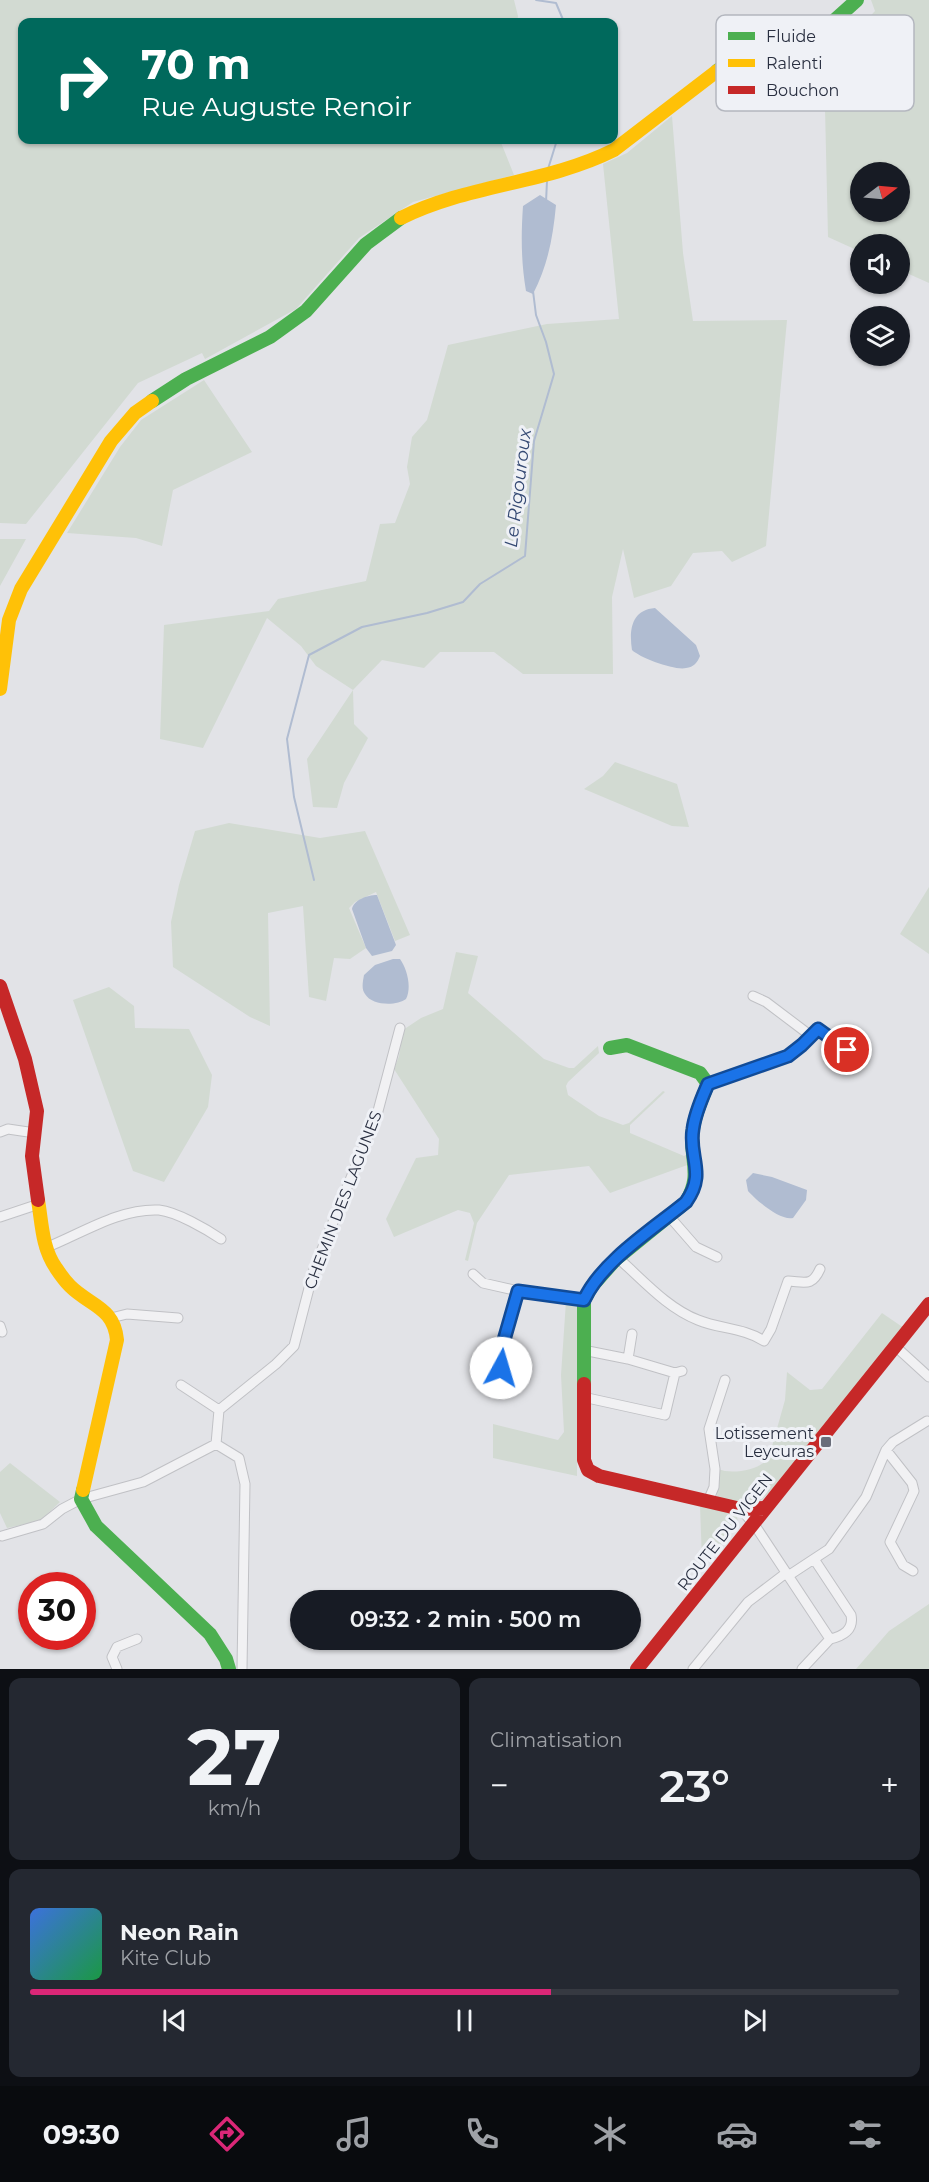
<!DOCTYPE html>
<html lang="fr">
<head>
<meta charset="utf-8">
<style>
  body { margin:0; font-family:Montserrat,sans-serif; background:#242831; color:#f1f3f6; height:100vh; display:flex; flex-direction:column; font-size:22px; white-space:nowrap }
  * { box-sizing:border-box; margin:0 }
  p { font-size:20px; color:#9ea1a6 }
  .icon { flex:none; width:33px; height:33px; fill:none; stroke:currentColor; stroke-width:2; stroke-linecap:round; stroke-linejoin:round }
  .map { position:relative; height:1669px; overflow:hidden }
  .panel { display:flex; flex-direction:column; gap:9px; padding:9px; background:#0d0f14; flex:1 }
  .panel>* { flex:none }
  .hud { position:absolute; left:18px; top:18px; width:600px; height:126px; border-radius:12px; box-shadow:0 2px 4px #0004; background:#00695c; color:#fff; overflow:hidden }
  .needle { width:39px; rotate:74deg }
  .buttons { position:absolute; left:850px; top:162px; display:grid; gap:12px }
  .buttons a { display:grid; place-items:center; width:60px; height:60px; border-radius:50%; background:#171b24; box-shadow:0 2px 4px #0004; font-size:30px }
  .speed { position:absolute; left:18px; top:1572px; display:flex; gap:12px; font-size:30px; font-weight:700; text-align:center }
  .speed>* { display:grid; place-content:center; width:78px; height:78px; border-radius:50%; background:#171b24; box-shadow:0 2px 4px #0004; line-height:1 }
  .speed .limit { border:9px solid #d22; background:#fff; color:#111 }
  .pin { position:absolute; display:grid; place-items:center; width:51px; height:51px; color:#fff; margin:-26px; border:3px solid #fff; border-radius:50%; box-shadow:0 2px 6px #0007 }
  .me { position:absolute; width:66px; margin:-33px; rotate:6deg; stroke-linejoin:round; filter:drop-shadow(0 0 4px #0008) }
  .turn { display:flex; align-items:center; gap:21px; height:126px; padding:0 24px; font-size:27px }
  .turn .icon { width:78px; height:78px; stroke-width:2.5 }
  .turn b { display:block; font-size:42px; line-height:51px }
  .big { font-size:45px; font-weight:600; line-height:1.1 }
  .panel .tile { flex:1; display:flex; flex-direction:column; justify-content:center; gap:9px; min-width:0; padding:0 21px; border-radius:12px; background:#242831 }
  .panel .dial { align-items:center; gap:0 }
  .dial b { font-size:78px; line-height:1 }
  .song { display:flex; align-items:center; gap:18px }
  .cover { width:72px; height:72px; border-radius:9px; background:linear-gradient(135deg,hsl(220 70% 55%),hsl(140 70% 35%)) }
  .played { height:6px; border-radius:3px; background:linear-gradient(90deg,#db2777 60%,#363941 60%) }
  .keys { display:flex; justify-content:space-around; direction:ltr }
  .heat { display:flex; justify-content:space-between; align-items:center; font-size:33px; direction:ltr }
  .panel .tiles { flex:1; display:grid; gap:9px; grid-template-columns:1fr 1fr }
  .tile:last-child { grid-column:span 2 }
  .trip { position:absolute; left:290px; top:1590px; width:351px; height:60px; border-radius:30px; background:#171b24; box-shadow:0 2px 4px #0004; font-weight:600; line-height:60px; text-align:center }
  .dock { display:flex; height:96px; justify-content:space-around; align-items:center; background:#090b0e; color:#9ea1a6 }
  .dock .icon { width:42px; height:42px }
  .dock .active { color:#db2777 }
  .dock b { font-size:27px; color:#f1f3f6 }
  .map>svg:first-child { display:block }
  .green { fill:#d2dad2; fill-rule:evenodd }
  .water { fill:#b0bcd1 }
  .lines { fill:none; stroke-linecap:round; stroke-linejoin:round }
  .stream { stroke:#b0bcd1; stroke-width:2 }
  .street-casing { stroke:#c0c1c5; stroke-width:11 }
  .street { stroke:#f1f1f3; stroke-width:9 }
  .fast { stroke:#4caf50; stroke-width:14 }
  .slow { stroke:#ffc107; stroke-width:14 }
  .jam { stroke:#c62828; stroke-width:14 }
  .route-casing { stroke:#114b97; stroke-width:15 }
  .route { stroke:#1a73e8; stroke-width:10 }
  .poi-dot { fill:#6a6e7a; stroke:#eff1f6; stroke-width:2 }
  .labels { text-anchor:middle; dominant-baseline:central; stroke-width:6; stroke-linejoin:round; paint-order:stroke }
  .street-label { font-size:16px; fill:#292f40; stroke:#eff1f6 }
  .poi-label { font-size:16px; fill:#292f40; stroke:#eff1f6; text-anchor:end }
  .water-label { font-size:18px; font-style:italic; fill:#344973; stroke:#eff1f6 }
  .key { fill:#eff1f6; stroke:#b4b7bf; stroke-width:1.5 }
  .key-label { font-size:16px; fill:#292f40 }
</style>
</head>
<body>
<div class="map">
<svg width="929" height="1669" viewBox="0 0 929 1669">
  <rect width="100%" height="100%" fill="#e2e3e7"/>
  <path class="green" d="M0 0H514L518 16 517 22H22V140H500L514 175 413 202 359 238 296 309 205 359 202 353 138 383 26 524 0 523Z
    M871 0H929V283L900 270V244H861V252L828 237 824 65 875 11ZM861 172H900V212H861Z
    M672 116 683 253 693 321 787 320 766 546 732 562 722 551 693 553 671 586 634 598 623 549 612 597 613 674H523L494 652H440L424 668 382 660 353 690 354 724 368 738 344 783 337 808 313 807 307 759 353 690 316 666 301 646 267 618 203 748 160 739 164 625 269 611 278 599 366 581 380 524 395 523 410 484 407 467 412 437 427 420 448 345 547 324 619 319 603 164 627 153Z
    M204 380 252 452 173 490 162 546 136 538 67 533 120 447 141 420Z
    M0 539H26L0 586Z
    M615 762 677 784 689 827 672 826 584 789 603 776Z
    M229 823 320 838 365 831 410 935 395 941 376 892 355 902 349 908 366 948 350 959 334 958 326 1001 309 997 303 906 268 913 270 1026 250 1017 173 967 171 922 179 885 195 831Z
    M929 887V954L900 934Z
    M456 952 478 956 468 993 544 1059 569 1068H574L598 1046 599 1053 568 1082 566 1086 568 1095 599 1116 623 1125 629 1123 663 1091 665 1092 630 1125V1133L684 1156 689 1153 690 1164 610 1193 589 1166 509 1175 477 1223 468 1261 465 1260 474 1223 470 1213 458 1210 394 1237 386 1219 416 1158 438 1155 439 1139 394 1069 399 1056 403 1030 421 1018 443 1009Z
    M109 987 134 1006 135 1028 189 1029 212 1075 208 1107 164 1182 133 1171 73 1000Z
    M566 1301 577 1306V1476L493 1458V1424L558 1440 564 1432 561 1375Z
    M882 1313 901 1326H907L834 1421 763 1499 753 1505 717 1499 718 1469C732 1475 761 1470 769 1457L785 1400 787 1372 810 1390 822 1389Z
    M10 1463 60 1502 40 1521 7 1528 0 1513V1472Z
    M700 1505 736 1514 738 1521 707 1563 702 1561Z
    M929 1604V1669H856L889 1631Z"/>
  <path class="water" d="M540 195 556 205C553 237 548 265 533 294L526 291C521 262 521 235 523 206Z
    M655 608 696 645 700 656C697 663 694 667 686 668 676 671 640 658 632 650 629 631 631 610 655 608Z
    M377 895 396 945 392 951 372 956 366 948 352 909C354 900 367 895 377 895Z
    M393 959H400C407 969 412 987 406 999 397 1006 372 1006 365 994 361 989 363 981 364 975L375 965Z
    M753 1173 772 1177 807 1190 806 1200 793 1218C780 1221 756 1200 748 1191L746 1180Z"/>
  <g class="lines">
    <path class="stream" d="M536 0 556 3 564 22
      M548 169 557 140
      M546 202 547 181
      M314 880 294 797 287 739 309 655 362 627 427 613 463 602 480 584 525 556 534 441 554 374 546 342 536 315 533 291"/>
    <defs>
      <path id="street" d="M753 996 766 1002 811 1036
        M708 1084 788 1056 802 1045 818 1029 861 1061
        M0 1132 8 1129 35 1133
        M669 1216 696 1247 717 1257
        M0 1217 39 1204
        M45 1248C81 1234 119 1208 159 1210 177 1212 206 1229 221 1239
        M618 1258C643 1280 667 1308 698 1320 720 1329 744 1328 764 1341L771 1329 788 1281C805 1282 812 1287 820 1269
        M473 1274 483 1283 518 1291 584 1300
        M518 1291 504 1340 501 1368 526 1376
        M111 1318 127 1314 178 1318
        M0 1326 2 1332
        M895 1346 929 1377
        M583 1350 628 1359 632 1334
        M628 1359 675 1373
        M181 1385 219 1410
        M583 1397 665 1415 675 1373 682 1371
        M219 1410 276 1364 294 1346 314 1269 378 1111 400 1028
        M216 1444 239 1458 245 1484 242 1669
        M216 1444 219 1410
        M886 1450 912 1483 914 1491 890 1542 903 1565 913 1571
        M708 1501 714 1487 715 1469 709 1429 725 1380
        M741 1509 756 1527 830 1639
        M2 1536 43 1524 62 1509 81 1499 143 1482 216 1444
        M814 1559 851 1615C854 1630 843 1636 830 1639
        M788 1576 829 1549 866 1497 886 1450 893 1442 927 1421
        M117 1669 112 1657 117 1647 137 1639
        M693 1669 748 1602 786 1573
        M802 1669 830 1639"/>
    </defs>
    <use href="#street" class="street-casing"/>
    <use href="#street" class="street"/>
    <path class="fast" d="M717 71 728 63 755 49 827 27 857 0
      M152 401 186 379 270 337 306 311 366 244 401 218
      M584 1384V1300L592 1286 616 1259 686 1202C701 1176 692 1165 692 1138 693 1119 701 1101 708 1084L700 1073 627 1045 610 1048
      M83 1490 81 1499 96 1526 210 1634 226 1659 229 1669"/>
    <path class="slow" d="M401 218C469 184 546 184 614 150L717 71
      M0 689 9 620 21 589 111 441 135 413 152 401
      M38 1200C42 1224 42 1248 56 1268 60 1274 65 1281 70 1286 90 1306 114 1307 117 1340L83 1490"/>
    <path class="jam" d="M0 986 25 1059 37 1111 32 1156 38 1200
      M584 1384V1460L588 1470 599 1476 741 1509 765 1508
      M637 1669 929 1304"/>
  </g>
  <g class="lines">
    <defs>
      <path id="route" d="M501 1368 504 1340 518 1291 584 1300C602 1261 653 1229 686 1202 707 1173 688 1157 693 1129 695 1113 702 1098 708 1084L788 1056 802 1045 818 1029 847 1050"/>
    </defs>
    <use href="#route" class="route-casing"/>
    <use href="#route" class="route"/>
  </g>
  <rect class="poi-dot" x="820" y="1436" width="12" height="12" rx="3"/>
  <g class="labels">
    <g class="street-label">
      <text transform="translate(343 1200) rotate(-69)">CHEMIN DES LAGUNES</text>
      <text transform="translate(725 1532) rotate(-52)">ROUTE DU VIGEN</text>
    </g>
    <g class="poi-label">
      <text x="814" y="1433">Lotissement<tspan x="814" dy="18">Leycuras</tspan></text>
    </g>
    <g class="water-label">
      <text transform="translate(518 488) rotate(-83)">Le Rigouroux</text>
    </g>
  </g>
  <rect x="716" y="15" width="198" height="96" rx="9" class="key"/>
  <rect x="728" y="32" width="27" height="8" fill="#4caf50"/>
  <rect x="728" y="59" width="27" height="8" fill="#ffc107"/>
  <rect x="728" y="86" width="27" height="8" fill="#c62828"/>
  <g class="key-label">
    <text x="766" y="42">Fluide</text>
    <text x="766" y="69">Ralenti</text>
    <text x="766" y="96">Bouchon</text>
  </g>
</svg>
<div class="buttons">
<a><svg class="needle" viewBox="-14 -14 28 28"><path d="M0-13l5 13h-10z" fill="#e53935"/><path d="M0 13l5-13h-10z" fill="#9ea1a6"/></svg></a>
<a><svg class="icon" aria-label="sound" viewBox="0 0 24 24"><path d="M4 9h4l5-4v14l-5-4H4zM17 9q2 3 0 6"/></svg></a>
<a><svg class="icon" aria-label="layers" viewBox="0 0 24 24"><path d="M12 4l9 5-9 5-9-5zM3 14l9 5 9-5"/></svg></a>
</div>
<div class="speed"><div class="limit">30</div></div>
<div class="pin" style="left:847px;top:1050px;background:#d93025"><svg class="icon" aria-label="arrive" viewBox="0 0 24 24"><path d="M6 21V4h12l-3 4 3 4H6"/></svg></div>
<svg class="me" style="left:501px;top:1368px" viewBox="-20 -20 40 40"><circle r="19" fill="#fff"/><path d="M0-13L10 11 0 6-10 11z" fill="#1a73e8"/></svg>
<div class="trip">09:32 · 2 min · 500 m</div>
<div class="hud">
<div class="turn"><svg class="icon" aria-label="right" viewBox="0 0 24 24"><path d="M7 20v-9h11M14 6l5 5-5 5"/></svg><div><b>70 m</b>Rue Auguste Renoir</div></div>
</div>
</div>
<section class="panel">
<div class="tiles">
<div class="tile dial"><b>27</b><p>km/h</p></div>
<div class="tile"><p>Climatisation</p>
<div class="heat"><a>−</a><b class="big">23°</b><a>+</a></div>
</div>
<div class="tile">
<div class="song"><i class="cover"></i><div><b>Neon Rain</b><p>Kite Club</p></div></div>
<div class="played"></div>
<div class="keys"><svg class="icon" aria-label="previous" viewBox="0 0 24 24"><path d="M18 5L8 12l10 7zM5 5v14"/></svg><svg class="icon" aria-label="pause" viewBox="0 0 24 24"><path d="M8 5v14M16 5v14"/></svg><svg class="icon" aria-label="next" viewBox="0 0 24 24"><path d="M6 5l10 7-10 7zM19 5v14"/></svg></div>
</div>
</div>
</section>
<nav class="dock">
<b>09:30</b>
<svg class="icon active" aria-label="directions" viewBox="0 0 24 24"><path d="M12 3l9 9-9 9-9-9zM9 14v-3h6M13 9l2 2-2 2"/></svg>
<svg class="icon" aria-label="music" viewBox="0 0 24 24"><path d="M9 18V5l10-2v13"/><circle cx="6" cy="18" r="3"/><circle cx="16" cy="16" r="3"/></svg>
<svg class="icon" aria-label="phone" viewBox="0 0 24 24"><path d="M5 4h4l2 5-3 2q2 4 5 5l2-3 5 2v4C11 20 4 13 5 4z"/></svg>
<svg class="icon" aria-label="climate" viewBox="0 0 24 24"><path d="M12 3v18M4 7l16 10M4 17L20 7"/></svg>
<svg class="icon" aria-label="car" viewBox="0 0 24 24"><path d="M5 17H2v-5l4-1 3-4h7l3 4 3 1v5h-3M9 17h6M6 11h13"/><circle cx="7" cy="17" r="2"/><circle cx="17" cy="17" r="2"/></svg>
<svg class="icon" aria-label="filters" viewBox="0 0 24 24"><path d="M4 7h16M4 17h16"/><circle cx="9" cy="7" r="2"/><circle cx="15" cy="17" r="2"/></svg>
</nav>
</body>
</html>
